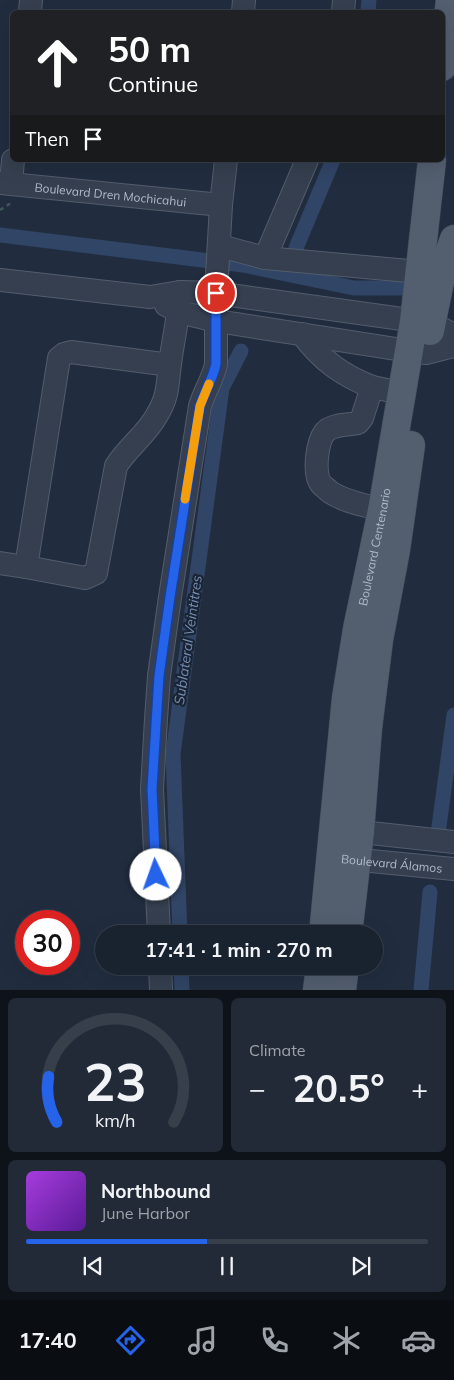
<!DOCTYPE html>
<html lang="en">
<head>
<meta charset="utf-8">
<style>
  body { margin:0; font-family:Mulish,sans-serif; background:#222a37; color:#f1f3f6; height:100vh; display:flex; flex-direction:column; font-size:19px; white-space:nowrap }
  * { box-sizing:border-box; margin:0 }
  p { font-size:16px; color:#9fa4aa }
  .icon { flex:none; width:28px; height:28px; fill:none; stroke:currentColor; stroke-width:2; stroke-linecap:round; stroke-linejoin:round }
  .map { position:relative; height:990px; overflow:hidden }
  .sheet { display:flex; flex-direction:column; gap:8px; padding:8px; background:#0e131a; flex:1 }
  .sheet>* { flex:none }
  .banner { position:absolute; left:10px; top:10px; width:435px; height:152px; border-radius:8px; box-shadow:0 5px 20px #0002,0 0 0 1px #373f4b; background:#202124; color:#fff; overflow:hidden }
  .speed { position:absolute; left:15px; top:910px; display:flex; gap:10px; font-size:25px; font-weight:700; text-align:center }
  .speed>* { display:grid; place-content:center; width:65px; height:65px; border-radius:50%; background:#19222f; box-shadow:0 5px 20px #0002,0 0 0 1px #373f4b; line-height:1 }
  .speed .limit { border:8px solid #d22; background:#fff; color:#111 }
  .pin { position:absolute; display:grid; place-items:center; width:42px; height:42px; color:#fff; margin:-21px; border:2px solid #fff; border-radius:50%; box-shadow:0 1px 5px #0007 }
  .me { position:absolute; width:55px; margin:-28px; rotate:357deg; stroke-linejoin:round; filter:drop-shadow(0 0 4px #0008) }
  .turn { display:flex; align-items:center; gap:18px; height:105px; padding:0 15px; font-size:22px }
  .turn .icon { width:65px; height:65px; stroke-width:2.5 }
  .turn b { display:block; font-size:35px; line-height:42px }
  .then { display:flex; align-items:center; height:48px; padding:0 15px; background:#0003; gap:10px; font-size:19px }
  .big { font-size:38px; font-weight:700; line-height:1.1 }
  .sheet .card { flex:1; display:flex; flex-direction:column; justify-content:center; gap:8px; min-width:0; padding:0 18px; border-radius:8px; background:#222a37 }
  .sheet .dial { align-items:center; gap:0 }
  .dial svg { height:130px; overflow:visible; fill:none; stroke:#373f4b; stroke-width:7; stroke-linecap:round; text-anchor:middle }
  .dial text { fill:#f1f3f6; stroke:none }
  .song { display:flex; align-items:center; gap:15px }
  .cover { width:60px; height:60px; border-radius:8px; background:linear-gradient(135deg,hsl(280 70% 55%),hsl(270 70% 35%)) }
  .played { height:5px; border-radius:2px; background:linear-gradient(90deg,#2563eb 45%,#373f4b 45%) }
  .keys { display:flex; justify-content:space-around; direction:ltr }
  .heat { display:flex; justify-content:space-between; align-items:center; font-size:28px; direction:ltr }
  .sheet .tiles { flex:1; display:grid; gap:8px; grid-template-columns:1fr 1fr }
  .card:last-child { grid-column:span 2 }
  .trip { position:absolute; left:95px; top:925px; width:288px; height:50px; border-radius:25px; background:#19222f; box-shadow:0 5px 20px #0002,0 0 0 1px #373f4b; font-weight:700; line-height:50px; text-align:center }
  .tab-bar { display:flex; height:80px; justify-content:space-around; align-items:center; background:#0a0e13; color:#9fa4aa }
  .tab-bar .icon { width:35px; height:35px }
  .tab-bar .active { color:#2563eb }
  .tab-bar b { font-size:22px; color:#f1f3f6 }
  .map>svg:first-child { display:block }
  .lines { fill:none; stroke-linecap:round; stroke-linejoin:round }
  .canal { stroke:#314566; stroke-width:15 }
  .minor-casing { stroke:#535d6d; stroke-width:24 }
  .major-casing { stroke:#3e4858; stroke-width:29 }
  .path { stroke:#3e575a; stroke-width:2.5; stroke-dasharray:4 4; stroke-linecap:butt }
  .minor { stroke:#353f4f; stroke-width:22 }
  .major { stroke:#535e6f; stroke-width:28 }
  .route-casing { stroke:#184099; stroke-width:12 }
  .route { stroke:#2563eb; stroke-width:9 }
  .slow { stroke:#f59e0b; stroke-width:9 }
  .labels { text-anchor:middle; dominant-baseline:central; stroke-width:4.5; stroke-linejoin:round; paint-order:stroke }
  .street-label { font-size:12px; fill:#b1baca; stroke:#1a2434 }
  .water-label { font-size:14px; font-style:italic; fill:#768eb4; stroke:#1a2434 }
</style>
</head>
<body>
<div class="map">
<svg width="454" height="990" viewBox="0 0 454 990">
  <rect width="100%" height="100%" fill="#212d3f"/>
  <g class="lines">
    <path class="canal" d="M368 12 369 0
      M0 235 243 265 354 288H415
      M296 248 333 160
      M438 834 454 715
      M180 934 173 754 222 388 241 351
      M181 966 182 990
      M421 990 430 892"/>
    <defs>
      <g id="minor">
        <path d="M30 12 31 0"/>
        <path d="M243 12 244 0"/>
        <path d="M343 12 344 0"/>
        <path id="s1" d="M0 183 221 205"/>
        <path d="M11 184 13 160"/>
        <path d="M220 246 265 258 307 160"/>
        <path d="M265 258 420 272"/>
        <path d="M0 280 150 297 180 292 216 293 431 323 454 335"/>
        <path d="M166 305 179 312 217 321 409 351 426 353 454 346"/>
        <path d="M302 334C322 361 342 375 372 387"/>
        <path d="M170 365 71 352 64 354 59 358 26 567 85 578 96 573 116 466C128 447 147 434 157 415 169 395 167 385 170 364 173 340 179 316 180 292"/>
        <path d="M382 510C365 505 345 502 330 492 328 490 324 487 321 484 313 474 317 442 325 432 332 424 348 425 358 423L362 418 372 387 401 393"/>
        <path d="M0 563 26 567"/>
        <path d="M343 830 454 842"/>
        <path id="s2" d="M340 858 454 869"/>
        <path d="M159 934 152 789 156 719 159 676 170 597 200 406C204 392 213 379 216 364V293L221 205 226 160"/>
        <path d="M160 966 161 990"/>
      </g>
      <g id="major">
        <path d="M442 67 450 0"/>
        <path d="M430 331 441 276 454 239"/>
        <path id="s3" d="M323 934 346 698 357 629 382 510 414 321 432 160"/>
        <path d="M348 934 360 832 368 728 379 640 396 550 411 445"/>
        <path d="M317 990 320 966"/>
        <path d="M342 990 345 966"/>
      </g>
    </defs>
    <use href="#minor" class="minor-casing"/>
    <use href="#major" class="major-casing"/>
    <path class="path" d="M0 210 11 203"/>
    <use href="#minor" class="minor"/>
    <use href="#major" class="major"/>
  </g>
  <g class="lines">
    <defs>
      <path id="route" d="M156 875 152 789 159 676 170 597 200 406C204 392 213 379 216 364V293"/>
    </defs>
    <use href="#route" class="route-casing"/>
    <use href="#route" class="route"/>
    <path class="slow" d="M185 499 200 406 209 384"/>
  </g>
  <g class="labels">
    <g class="street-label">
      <text stroke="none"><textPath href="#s1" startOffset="111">Boulevard Dren Mochicahui</textPath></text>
      <text stroke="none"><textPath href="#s3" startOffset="391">Boulevard Centenario</textPath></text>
      <text stroke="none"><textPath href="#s2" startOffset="52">Boulevard Álamos</textPath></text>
    </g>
    <g class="water-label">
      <text transform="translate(188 640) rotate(-82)">Sublateral Veintitres</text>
    </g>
  </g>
</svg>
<div class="speed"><div class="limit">30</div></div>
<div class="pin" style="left:216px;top:293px;background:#d93025"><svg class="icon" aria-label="arrive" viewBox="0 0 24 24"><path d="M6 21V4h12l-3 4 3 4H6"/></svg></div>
<svg class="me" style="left:156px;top:875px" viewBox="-20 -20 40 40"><circle r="19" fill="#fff"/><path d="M0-13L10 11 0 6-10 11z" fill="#2563eb"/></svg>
<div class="trip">17:41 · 1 min · 270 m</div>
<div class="banner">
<div class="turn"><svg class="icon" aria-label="ahead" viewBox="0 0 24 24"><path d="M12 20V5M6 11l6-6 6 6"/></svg><div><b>50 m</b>Continue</div></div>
<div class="then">Then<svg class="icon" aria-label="arrive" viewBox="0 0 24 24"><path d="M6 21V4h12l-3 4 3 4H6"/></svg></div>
</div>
</div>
<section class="sheet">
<div class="tiles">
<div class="card dial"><svg viewBox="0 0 100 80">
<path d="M14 69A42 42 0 1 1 86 69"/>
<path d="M14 69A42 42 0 0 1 9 41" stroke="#2563eb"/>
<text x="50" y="56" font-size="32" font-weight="700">23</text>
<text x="50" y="72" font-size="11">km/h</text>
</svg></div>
<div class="card"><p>Climate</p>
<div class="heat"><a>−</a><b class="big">20.5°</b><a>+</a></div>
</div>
<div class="card">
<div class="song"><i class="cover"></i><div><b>Northbound</b><p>June Harbor</p></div></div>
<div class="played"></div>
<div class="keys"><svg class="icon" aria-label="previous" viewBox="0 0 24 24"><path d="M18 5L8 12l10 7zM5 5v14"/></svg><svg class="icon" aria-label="pause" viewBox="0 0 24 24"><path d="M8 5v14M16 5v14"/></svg><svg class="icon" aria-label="next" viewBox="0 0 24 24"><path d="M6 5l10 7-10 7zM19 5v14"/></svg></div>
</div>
</div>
</section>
<nav class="tab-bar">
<b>17:40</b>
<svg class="icon active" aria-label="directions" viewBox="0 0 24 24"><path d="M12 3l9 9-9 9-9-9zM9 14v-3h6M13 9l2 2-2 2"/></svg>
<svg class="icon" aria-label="music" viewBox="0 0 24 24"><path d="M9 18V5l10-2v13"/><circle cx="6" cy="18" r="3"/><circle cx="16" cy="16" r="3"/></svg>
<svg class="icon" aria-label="phone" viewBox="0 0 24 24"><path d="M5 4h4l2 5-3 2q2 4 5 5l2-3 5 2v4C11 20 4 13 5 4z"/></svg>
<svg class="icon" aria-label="climate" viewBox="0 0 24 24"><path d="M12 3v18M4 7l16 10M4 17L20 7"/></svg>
<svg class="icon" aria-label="car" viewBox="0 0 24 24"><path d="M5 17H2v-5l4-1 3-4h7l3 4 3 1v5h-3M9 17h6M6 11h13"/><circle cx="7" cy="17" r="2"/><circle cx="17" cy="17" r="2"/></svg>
</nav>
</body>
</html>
